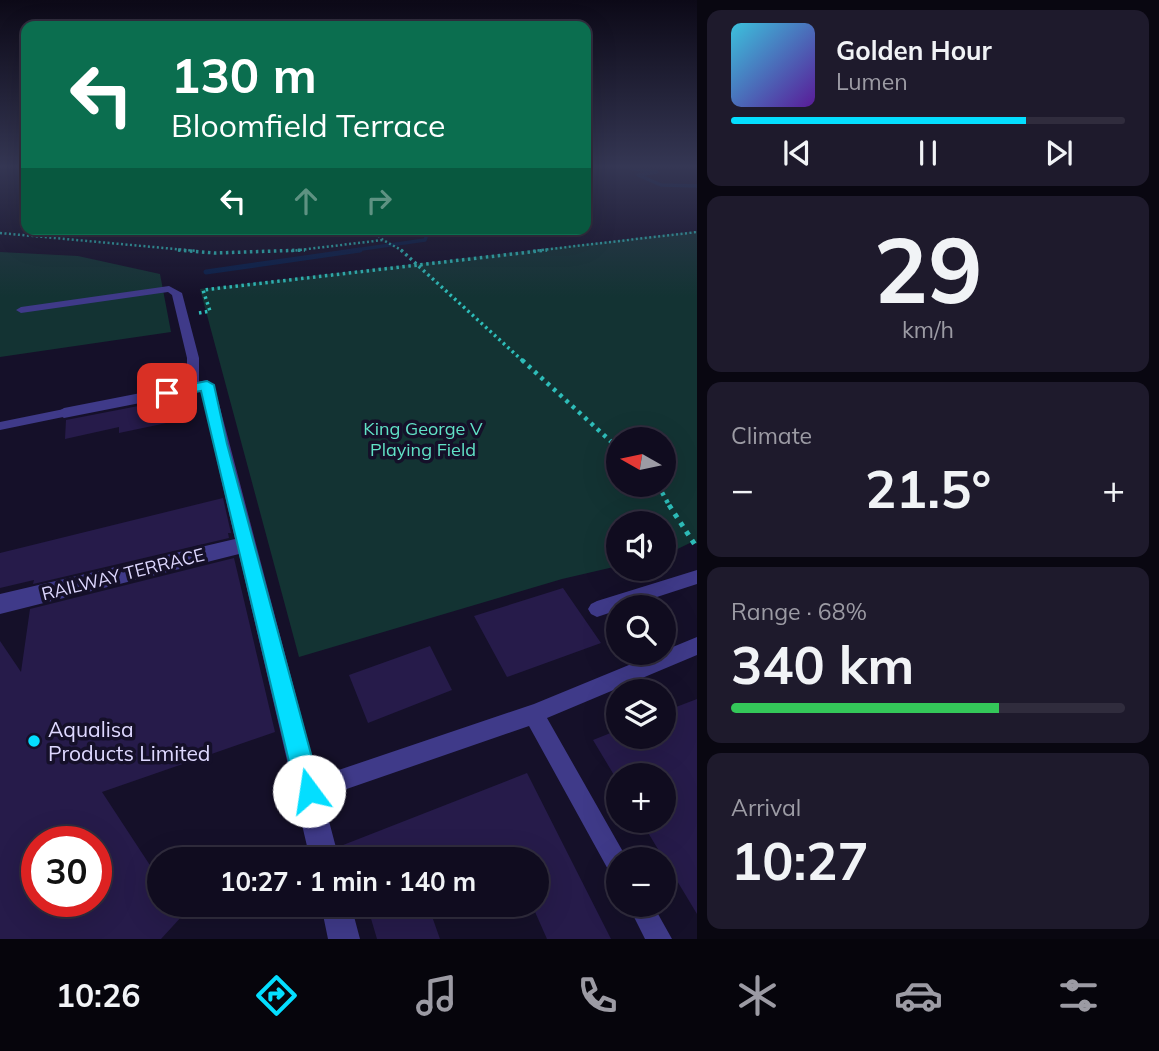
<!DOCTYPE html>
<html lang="en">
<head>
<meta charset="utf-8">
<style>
  body { margin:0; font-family:Mulish,sans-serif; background:#1e1a2c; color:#f1f3f6; height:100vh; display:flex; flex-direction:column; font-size:26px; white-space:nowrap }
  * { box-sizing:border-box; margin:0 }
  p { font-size:23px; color:#9c9ba4 }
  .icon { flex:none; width:38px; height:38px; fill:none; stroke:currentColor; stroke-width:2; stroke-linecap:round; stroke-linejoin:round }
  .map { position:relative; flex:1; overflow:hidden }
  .drawer { display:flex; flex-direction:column; gap:10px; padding:10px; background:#090711; width:462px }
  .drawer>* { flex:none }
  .hud { position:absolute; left:21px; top:21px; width:570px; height:214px; border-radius:14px; box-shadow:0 7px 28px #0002,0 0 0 2px #302c3d; background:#0b6e4f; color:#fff; overflow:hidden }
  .needle { width:46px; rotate:279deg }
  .tools { position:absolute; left:606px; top:427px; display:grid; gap:14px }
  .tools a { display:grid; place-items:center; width:70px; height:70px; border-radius:50%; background:#100c1f; box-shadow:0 7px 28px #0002,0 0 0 2px #302c3d; font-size:35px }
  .speed { position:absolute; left:21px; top:826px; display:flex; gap:14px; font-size:35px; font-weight:700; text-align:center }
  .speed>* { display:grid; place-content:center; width:91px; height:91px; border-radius:50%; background:#100c1f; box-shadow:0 7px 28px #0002,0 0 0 2px #302c3d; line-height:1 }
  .speed .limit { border:10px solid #d22; background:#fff; color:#111 }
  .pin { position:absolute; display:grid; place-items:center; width:60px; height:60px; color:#fff; margin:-30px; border-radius:14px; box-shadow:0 4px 10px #0006 }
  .me { position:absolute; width:77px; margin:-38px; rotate:346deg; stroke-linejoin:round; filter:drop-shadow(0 0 5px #0008) }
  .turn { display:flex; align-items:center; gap:24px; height:147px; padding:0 35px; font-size:32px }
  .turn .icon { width:91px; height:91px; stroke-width:2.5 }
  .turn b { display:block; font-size:49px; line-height:60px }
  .lanes { display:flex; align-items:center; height:66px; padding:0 35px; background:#0003; justify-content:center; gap:35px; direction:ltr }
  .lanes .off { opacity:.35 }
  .big { font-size:52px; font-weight:700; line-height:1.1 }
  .drawer .card { flex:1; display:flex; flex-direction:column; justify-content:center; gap:10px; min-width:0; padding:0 24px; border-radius:14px; background:#1e1a2c }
  .drawer .dial { align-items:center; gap:0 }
  .dial b { font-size:91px; line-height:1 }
  .song { display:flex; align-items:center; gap:21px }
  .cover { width:84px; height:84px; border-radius:10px; background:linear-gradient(135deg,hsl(190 70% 55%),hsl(270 70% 35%)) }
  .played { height:7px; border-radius:4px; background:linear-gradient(90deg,#04deff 75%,#302c3d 75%) }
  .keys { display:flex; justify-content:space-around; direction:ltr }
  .heat { display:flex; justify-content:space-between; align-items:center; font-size:38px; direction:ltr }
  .charge { height:10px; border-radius:5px; background:linear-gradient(90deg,#34c759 68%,#302c3d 0) }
  .trip { position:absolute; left:147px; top:847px; width:402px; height:70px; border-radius:35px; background:#100c1f; box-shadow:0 7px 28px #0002,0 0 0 2px #302c3d; font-weight:700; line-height:70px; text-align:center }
  .menu { display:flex; height:112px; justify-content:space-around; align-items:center; background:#06050c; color:#9c9ba4 }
  .menu .icon { width:49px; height:49px }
  .menu .active { color:#04deff }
  .menu b { font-size:32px; color:#f1f3f6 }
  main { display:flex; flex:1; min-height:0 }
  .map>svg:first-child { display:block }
  .green { fill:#133333; fill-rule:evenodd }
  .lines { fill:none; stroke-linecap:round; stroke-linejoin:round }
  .stream-far1 { stroke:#0a1f48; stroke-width:3.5 }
  .stream { stroke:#0a1f48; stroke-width:5 }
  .building { fill:#261b4a; fill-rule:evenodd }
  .path-far3 { stroke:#2ebdb9; stroke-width:2.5; stroke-dasharray:2 2.5; stroke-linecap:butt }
  .path-far2 { stroke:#2ebdb9; stroke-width:3.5; stroke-dasharray:2.5 3.5; stroke-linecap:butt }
  .path-far1 { stroke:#2ebdb9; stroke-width:4.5; stroke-dasharray:3.5 5; stroke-linecap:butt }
  .path { stroke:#2ebdb9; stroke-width:5; stroke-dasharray:4.5 6; stroke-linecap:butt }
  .service { fill:#3f3a89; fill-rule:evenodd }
  .minor { fill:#3f3a89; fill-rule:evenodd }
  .route { fill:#04deff; stroke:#0390a6; stroke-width:2 }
  .poi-dot { fill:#04deff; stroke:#151029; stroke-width:2.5 }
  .labels { text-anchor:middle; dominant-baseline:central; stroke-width:7; stroke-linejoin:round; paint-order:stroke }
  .park-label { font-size:18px; fill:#61e2c6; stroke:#151029 }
  .street-label { font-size:18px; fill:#ded8ff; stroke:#151029 }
  .near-poi-label { font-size:21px; fill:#ded8ff; stroke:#151029; text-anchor:start }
</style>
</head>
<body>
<main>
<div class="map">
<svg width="697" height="939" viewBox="0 0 697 939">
  <rect width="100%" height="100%" fill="#151029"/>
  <path class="green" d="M697 231V544L692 542 663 556V523H618V566L562 579 299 657 200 289ZM663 439V485H618V439Z
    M0 252 78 256 160 274 171 332 0 357Z"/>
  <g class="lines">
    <path class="stream-far1" d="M624 165 622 167 657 172 638 175 661 185 697 186
      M348 251 425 240 429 229"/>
    <path class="stream" d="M206 272 360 250"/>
  </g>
  <path class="building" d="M190 396 195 417 119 433V427L65 439 66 420Z
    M223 498 231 533H228L229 538 33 584 34 580 0 588V553Z
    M234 558 275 732 102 792 159 879V905H176L183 915 161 939H0V641L21 672 30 609ZM37 842H96V901H37Z
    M563 588 601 643 507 677 474 616Z
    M430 646 452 690 368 723 349 675Z
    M697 699V914L641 821H663V775H614L593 740 618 730V737H663V712Z
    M527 773 611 939H547L532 905H537V859H341L338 847Z
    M367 905H428L440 939H377Z"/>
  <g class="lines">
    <path class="path-far3" d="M372 229 383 240 403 251
      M0 233 197 251
      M291 251 383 240
      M533 251 697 232"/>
    <path class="path-far2" d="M178 250 215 253 305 250
      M401 250 524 362
      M199 313 210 311 203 290 547 250"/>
    <path class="path-far1" d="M522 360 618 448
      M658 485 670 507"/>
    <path class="path" d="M669 505 697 548"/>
    <path class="service" d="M169 286 182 293 199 358V388L193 392 187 388V358L172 295 168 292 21 313 16 310 21 307Z
      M64 409 68 410 70 413 68 416 0 430V422Z
      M697 570V584L626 607H618V610L597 617 591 614 588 609 591 604 597 601Z
      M697 637V655L547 718 626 857 627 859H618V877L610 873 529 726 309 802 301 799 298 791 301 783 309 780 534 704Z
      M628 905H653L672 939H645Z"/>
    <path class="minor" d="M207 380 214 385 339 859H310L239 554 0 614V594L235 539 201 391 64 418 56 413 64 408Z
      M321 905H351L360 939H328Z"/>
  </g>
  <linearGradient id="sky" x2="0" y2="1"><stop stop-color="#0c0917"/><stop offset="0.56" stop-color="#353754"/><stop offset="1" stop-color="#353754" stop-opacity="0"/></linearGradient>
  <rect width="697" height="297" fill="url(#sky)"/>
  <path class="route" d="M207 381 214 385 227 444 321 791 317 800 309 804 300 800 296 791 201 391 167 397 160 393 167 389Z"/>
  <circle class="poi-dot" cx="34" cy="741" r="7"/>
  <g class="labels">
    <g class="park-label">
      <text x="423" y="428">King George V<tspan x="423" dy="21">Playing Field</tspan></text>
    </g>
    <g class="street-label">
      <text transform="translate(123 574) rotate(-14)">RAILWAY TERRACE</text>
    </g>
    <g class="near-poi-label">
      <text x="48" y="729">Aqualisa<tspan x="48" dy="24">Products Limited</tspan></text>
    </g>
  </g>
</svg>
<div class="tools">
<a><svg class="needle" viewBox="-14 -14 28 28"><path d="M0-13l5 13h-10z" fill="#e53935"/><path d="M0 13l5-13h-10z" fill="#9c9ba4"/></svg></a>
<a><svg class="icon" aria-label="sound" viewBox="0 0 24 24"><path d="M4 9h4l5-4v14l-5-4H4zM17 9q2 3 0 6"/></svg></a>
<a><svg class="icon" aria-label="search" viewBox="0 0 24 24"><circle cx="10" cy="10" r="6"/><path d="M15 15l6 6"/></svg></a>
<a><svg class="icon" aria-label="layers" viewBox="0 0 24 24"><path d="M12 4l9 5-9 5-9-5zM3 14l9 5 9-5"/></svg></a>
<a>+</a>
<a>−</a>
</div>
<div class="speed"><div class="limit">30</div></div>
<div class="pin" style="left:167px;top:393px;background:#d93025"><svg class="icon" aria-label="arrive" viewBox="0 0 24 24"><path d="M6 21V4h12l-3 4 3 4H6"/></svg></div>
<svg class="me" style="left:309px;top:791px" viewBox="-20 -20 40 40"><circle r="19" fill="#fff"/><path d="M0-13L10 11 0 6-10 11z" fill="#04deff"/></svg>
<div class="trip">10:27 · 1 min · 140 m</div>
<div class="hud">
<div class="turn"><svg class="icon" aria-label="left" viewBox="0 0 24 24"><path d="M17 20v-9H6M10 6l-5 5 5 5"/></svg><div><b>130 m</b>Bloomfield Terrace</div></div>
<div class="lanes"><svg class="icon" aria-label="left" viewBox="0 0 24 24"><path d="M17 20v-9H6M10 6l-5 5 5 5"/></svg><svg class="icon off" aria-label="ahead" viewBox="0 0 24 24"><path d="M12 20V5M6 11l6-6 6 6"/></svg><svg class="icon off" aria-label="right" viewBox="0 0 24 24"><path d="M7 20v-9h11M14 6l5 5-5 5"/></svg></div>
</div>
</div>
<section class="drawer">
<div class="card">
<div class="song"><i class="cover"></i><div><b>Golden Hour</b><p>Lumen</p></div></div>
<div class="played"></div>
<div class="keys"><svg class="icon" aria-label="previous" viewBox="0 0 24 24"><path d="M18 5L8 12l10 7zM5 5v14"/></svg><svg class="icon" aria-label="pause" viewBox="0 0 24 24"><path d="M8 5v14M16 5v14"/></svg><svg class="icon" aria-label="next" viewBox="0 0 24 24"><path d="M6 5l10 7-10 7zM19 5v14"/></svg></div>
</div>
<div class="card dial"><b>29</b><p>km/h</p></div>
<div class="card"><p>Climate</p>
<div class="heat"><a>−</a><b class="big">21.5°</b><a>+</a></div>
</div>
<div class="card"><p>Range · 68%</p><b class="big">340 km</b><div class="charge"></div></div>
<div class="card"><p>Arrival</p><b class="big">10:27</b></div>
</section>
</main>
<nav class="menu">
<b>10:26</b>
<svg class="icon active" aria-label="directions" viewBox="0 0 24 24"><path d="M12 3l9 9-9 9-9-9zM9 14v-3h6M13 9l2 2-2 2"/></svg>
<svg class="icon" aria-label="music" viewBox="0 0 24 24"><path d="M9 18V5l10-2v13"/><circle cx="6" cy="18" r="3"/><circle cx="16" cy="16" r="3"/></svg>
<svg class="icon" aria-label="phone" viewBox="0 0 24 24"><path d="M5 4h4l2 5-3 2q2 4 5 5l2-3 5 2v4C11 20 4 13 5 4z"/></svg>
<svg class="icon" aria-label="climate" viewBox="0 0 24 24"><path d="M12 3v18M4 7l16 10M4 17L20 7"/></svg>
<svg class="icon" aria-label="car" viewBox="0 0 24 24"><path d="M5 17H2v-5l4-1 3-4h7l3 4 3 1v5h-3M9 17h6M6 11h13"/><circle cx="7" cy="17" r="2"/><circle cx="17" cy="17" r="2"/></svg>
<svg class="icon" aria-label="filters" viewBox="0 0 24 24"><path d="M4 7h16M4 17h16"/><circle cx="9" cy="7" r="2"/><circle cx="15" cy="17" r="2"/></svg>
</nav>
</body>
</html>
